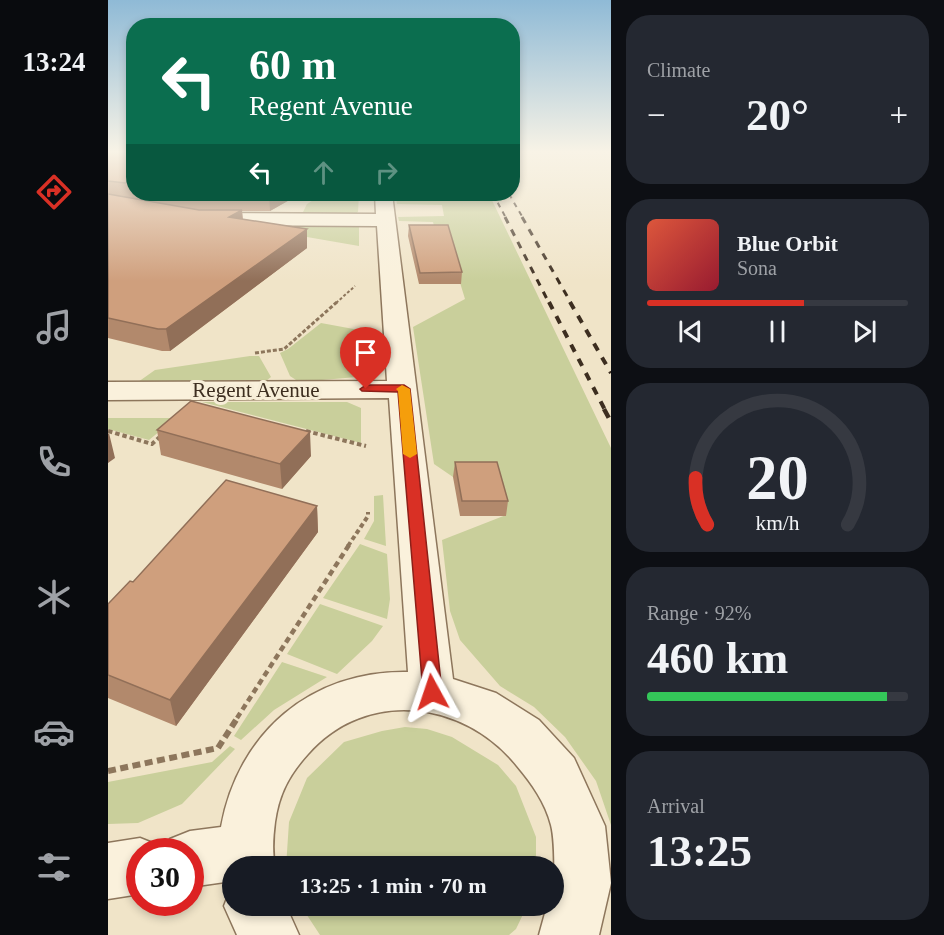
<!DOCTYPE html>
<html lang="en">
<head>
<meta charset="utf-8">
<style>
  body { margin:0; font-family:"Times New Roman",serif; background:#242831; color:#f1f3f6; height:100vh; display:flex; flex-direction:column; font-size:22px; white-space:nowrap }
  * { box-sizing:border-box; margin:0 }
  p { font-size:20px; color:#9ea1a6 }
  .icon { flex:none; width:33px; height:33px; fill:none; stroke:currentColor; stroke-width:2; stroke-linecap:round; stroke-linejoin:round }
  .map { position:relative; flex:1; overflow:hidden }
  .panel { display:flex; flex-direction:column; gap:15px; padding:15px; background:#0d0f14; width:333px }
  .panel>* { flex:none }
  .guide { position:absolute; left:18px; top:18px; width:394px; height:183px; border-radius:24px; box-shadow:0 3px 9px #0003; background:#0b6e4f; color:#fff; overflow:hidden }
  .speed { position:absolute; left:18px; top:838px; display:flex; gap:12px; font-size:30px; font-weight:700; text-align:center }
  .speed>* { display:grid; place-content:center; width:78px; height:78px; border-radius:50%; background:#171b24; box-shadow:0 3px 9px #0003; line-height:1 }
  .speed .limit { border:9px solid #d22; background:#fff; color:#111 }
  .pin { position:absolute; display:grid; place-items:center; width:51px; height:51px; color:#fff; margin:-62px -26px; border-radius:50% 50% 50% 0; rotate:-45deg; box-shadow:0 0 6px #0007 }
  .pin .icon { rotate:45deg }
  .me { position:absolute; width:66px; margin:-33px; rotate:355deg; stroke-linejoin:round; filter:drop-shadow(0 0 4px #0008) }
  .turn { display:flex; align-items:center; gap:21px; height:126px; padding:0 24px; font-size:27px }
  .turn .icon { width:78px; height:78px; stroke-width:2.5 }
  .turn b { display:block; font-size:42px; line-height:51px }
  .lanes { display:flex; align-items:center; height:57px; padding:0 24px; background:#0003; justify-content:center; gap:30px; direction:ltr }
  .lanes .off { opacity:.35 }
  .big { font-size:45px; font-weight:800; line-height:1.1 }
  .panel .widget { flex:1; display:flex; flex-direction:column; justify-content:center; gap:9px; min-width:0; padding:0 21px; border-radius:24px; background:#242831 }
  .panel .dial { align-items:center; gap:0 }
  .dial svg { height:156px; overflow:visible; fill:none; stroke:#363941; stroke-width:7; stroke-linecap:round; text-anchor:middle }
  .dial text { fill:#f1f3f6; stroke:none }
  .song { display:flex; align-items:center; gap:18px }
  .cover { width:72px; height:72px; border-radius:9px; background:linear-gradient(135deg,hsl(10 70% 55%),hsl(350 70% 35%)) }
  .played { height:6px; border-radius:3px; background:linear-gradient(90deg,#d93025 60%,#363941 60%) }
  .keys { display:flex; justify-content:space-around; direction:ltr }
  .heat { display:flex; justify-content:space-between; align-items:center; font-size:33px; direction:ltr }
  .charge { height:9px; border-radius:4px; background:linear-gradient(90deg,#34c759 92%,#363941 0) }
  .trip { position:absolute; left:114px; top:856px; width:342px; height:60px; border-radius:30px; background:#171b24; box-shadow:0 3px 9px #0003; font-weight:800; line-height:60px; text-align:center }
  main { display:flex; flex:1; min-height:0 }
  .menu { display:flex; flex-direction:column; width:108px; justify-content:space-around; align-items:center; background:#090b0e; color:#9ea1a6 }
  .menu .icon { width:42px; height:42px }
  .menu .active { color:#d93025 }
  .menu b { font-size:27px; color:#f1f3f6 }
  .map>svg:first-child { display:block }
  .green { fill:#c9cf9b }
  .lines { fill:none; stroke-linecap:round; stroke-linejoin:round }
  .street-casing { stroke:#8d765c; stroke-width:3 }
  .path-far4 { stroke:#8d765c; stroke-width:2; stroke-dasharray:3 2; stroke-linecap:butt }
  .path-far3 { stroke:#8d765c; stroke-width:3; stroke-dasharray:4 2; stroke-linecap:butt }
  .path-far2 { stroke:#8d765c; stroke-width:4; stroke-dasharray:4.5 3; stroke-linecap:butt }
  .path-far1 { stroke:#8d765c; stroke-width:4.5; stroke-dasharray:6 4; stroke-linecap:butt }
  .path { stroke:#8d765c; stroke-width:6; stroke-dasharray:8 4.5; stroke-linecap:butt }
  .street { fill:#faf1dc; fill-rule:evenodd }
  .rail-far3 { stroke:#3d2e20; stroke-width:2; stroke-dasharray:5 5; stroke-linecap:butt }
  .rail-far2 { stroke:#3d2e20; stroke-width:3; stroke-dasharray:7 7; stroke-linecap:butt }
  .rail-far1 { stroke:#3d2e20; stroke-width:4; stroke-dasharray:8 8; stroke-linecap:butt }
  .rail { stroke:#3d2e20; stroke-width:4.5; stroke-dasharray:10 10; stroke-linecap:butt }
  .wall { fill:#b2896c }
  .shaded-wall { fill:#916f58 }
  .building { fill:#cf9f7d; stroke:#916f58; stroke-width:1.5 }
  .route { fill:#d93025; stroke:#8d1f18; stroke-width:1.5 }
  .slow { fill:#f59e0b }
  .labels { text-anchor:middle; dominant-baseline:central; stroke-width:6; stroke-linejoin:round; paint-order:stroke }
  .street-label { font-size:21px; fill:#3d2e20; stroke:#f7eed8 }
</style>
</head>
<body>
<main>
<nav class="menu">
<b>13:24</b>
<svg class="icon active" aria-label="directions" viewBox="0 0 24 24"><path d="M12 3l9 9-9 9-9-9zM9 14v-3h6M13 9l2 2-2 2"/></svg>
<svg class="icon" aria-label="music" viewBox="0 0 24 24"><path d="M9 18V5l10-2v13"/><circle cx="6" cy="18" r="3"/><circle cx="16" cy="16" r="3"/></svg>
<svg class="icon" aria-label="phone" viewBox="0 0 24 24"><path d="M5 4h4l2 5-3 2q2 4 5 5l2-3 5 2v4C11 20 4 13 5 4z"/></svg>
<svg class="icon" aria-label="climate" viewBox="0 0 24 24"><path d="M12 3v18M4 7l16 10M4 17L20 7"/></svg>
<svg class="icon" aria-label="car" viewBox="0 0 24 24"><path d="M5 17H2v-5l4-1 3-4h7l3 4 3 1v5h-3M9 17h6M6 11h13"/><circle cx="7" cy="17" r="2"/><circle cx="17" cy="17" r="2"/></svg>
<svg class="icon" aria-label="filters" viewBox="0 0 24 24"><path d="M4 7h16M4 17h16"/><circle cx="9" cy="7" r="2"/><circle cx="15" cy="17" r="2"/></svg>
</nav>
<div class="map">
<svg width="503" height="935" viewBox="0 0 503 935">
  <rect width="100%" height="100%" fill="#f0e4c8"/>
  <path class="green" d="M215 194H251L250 212 246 215 193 216 199 204Z
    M287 194H381L503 448V825L488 781 457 737 426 707 392 686 352 640 342 611 334 540 398 515 387 476 345 477 326 464 305 327 357 299 346 263 328 234 325 222 291 221 290 217 336 216 334 205 289 204Z
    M191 224 251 226V246L147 228 190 230Z
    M213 323 251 330 252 374 249 377 191 382 182 376 172 353 180 349Z
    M142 356H151L163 377 158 381 30 382 47 370Z
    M94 402H239L253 408V443Z
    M0 418H68L41 440 0 429Z
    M275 495 278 546 256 539 266 521V496Z
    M252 544 279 554 282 599 279 619 215 598Z
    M212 604 275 626 264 641 229 674 179 654Z
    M174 662 219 677 166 710 133 740 126 736Z
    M297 727 319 729 344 737 390 765 408 786 428 837V867H178L181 822 199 778 236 742 274 731Z
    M122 746 127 749 74 804 30 823 0 824V782L104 762Z
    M193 906H419L408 929 401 935H212Z"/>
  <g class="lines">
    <defs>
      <path id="street" d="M267 194H284L345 679 388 693 431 720 466 758 497 826 503 883 491 935H431L439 906H446C446 885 448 844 443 825 437 802 424 784 409 766 356 700 258 688 200 754 181 775 171 794 167 822 165 838 164 851 167 867H124V906H178L191 935H129L116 906 123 888 119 887 117 882 82 887V852H57L62 839 82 831 113 827C130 733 203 670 300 672L281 398 0 400V382L279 381 269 226 94 225 0 208V198L94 213 268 214Z
        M32 838 52 846 54 852H32V894L0 899V843Z"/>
    </defs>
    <use href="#street" class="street-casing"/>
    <path class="path-far4" d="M228 303 247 286"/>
    <path class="path-far3" d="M147 353 176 349 229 302"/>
    <path class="path-far2" d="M0 431 44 444 54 435
      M198 431 258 446
      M240 546 260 516V512"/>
    <path class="path-far1" d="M129 718 241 545"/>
    <path class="path" d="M0 771 110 748 130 717"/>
    <use href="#street" class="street"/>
    <path class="rail-far3" d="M385 194 398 218
      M401 194 415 218"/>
    <path class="rail-far2" d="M397 217 441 303
      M414 217 463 303"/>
    <path class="rail-far1" d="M441 302 497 410
      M462 302 503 373"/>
    <path class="rail" d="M496 409 503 422"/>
  </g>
  <path class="wall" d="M0 151H26V194H192L162 211H134L135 219 199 229V248L62 351H54L0 338Z
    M301 225 354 272 353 284H311L300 236Z
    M49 430 203 456 174 489 53 455Z
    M347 462 400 501 398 516H352L345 477Z
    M209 506 210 532 68 726 0 698V604L25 582Z"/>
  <path class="shaded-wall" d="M161 194H192L162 211Z
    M134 210 135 227 121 217Z
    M199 229V248L62 351 58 329Z
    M202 432 203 456 174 489 172 464Z
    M1 433 7 458 0 463V434Z
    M209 506 210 532 68 726 62 700Z"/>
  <path class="building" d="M0 151H26V184L0 181Z
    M0 194 91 210H134L121 217 199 229 58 329H50L0 318Z
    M301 225H340L354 272 312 273Z
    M83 401 202 432 172 464 49 430Z
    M347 462H389L400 501H354Z
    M118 480 209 506 62 700 0 675V604L22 581 25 582Z"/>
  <linearGradient id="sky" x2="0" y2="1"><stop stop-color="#8fbad6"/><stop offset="0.54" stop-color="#f8f3e6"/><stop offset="1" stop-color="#f8f3e6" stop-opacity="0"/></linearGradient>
  <rect width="503" height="281" fill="url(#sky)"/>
  <path class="route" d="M258 385H296L302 389 334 692 331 698 324 700 318 698 315 692 290 392 254 391 252 389Z"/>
  <path class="slow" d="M294 385 302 389 309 454 302 458 295 454 290 391 288 389Z"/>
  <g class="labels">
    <g class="street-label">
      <text x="148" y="390">Regent Avenue</text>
    </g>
  </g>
</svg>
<div class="speed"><div class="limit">30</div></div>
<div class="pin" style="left:258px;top:389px;background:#d93025"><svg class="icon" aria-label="arrive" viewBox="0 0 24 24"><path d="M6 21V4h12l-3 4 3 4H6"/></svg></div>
<svg class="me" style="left:324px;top:692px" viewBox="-20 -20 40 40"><path d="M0-17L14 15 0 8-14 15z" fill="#d93025" stroke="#fff" stroke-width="4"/></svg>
<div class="trip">13:25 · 1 min · 70 m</div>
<div class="guide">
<div class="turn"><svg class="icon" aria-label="left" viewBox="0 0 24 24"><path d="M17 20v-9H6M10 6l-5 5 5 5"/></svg><div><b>60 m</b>Regent Avenue</div></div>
<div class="lanes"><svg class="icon" aria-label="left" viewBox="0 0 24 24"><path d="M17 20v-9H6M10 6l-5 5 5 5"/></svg><svg class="icon off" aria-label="ahead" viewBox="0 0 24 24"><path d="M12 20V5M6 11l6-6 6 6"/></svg><svg class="icon off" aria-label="right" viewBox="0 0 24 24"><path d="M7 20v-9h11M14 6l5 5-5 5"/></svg></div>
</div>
</div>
<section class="panel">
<div class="widget"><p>Climate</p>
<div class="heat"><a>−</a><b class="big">20°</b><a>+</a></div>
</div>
<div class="widget">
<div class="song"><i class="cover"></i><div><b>Blue Orbit</b><p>Sona</p></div></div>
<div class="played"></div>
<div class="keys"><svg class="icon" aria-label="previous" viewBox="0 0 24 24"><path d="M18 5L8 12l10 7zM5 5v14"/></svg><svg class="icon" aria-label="pause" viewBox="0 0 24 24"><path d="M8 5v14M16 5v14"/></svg><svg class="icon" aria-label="next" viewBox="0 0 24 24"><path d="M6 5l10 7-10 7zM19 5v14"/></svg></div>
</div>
<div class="widget dial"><svg viewBox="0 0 100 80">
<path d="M14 69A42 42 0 1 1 86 69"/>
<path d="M14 69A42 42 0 0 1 8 45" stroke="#d93025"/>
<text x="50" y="56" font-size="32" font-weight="700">20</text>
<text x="50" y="72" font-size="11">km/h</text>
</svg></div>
<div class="widget"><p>Range · 92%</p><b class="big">460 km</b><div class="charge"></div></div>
<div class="widget"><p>Arrival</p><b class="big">13:25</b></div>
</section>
</main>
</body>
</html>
